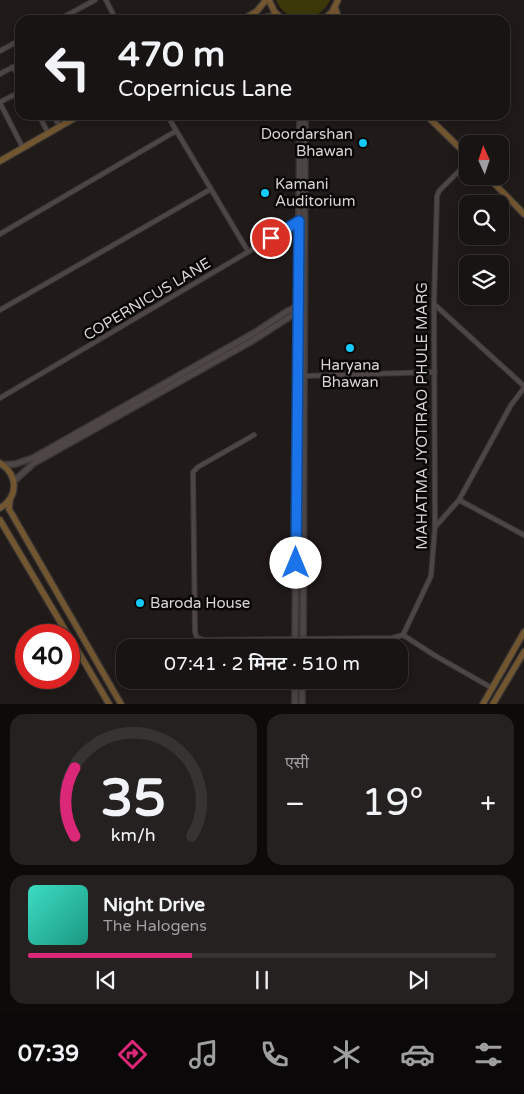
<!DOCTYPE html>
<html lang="hi">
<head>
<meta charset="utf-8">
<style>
  body { margin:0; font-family:"Varela Round","Noto Sans Devanagari",sans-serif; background:#252121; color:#f1f3f6; height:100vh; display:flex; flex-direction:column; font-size:19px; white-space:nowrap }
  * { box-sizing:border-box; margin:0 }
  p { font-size:16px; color:#9f9ea0 }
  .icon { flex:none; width:28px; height:28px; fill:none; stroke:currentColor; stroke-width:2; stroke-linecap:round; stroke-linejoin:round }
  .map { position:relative; height:704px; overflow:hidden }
  .side { display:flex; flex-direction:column; gap:10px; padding:10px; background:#0d0b0a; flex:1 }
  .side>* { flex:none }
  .guide { position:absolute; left:15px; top:15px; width:495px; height:105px; border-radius:15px; box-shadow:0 2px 12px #0003,0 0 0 1px #363333; background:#181413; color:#f1f3f6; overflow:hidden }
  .needle { width:32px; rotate:357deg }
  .tools { position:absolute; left:459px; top:135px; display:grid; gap:10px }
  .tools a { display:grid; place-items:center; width:50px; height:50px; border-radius:10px; background:#181413; box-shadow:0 2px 12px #0003,0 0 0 1px #363333; font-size:25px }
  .speed { position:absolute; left:15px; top:624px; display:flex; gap:10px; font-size:25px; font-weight:700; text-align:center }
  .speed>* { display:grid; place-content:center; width:65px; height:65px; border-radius:50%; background:#181413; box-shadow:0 2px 12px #0003,0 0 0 1px #363333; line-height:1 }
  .speed .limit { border:8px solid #d22; background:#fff; color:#111 }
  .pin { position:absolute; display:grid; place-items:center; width:42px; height:42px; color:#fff; margin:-21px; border:2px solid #fff; border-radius:50%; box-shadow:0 1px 5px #0007 }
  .me { position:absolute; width:55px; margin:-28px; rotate:0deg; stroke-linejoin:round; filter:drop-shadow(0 0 4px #0008) }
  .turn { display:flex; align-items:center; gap:18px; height:105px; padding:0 20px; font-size:22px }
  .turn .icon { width:65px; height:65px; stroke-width:2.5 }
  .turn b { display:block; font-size:35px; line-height:42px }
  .big { font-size:38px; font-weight:600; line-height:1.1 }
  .side .card { flex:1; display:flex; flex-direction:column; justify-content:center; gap:8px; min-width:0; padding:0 18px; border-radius:15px; background:#252121 }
  .side .dial { align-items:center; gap:0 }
  .dial svg { height:130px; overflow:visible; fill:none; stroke:#363333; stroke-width:7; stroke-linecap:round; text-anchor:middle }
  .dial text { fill:#f1f3f6; stroke:none }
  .song { display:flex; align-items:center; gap:15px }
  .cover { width:60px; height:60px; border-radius:8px; background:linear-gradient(135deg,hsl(170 70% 55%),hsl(170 70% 35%)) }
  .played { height:5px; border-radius:2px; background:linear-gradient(90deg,#db2777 35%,#363333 35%) }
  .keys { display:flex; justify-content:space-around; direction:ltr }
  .heat { display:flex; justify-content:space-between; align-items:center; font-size:28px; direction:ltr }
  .side .tiles { flex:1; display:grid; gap:10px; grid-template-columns:1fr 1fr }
  .card:last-child { grid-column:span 2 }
  .trip { position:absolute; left:116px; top:639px; width:292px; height:50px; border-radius:15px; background:#181413; box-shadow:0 2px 12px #0003,0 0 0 1px #363333; font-weight:600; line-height:50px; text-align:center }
  .menu { display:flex; height:80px; justify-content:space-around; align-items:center; background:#0a0808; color:#9f9ea0 }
  .menu .icon { width:35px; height:35px }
  .menu .active { color:#db2777 }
  .menu b { font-size:22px; color:#f1f3f6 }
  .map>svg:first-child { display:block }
  .green { fill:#3d3809 }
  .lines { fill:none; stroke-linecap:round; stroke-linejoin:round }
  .minor-casing { stroke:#3b3736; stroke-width:6 }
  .tertiary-casing { stroke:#3b3736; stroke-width:8 }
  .secondary-casing { stroke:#3b3736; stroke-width:8 }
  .minor { stroke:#4d4644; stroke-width:4 }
  .tertiary { stroke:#4d4644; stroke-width:5 }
  .secondary { stroke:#725630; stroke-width:5.5 }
  .route-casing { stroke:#114b97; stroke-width:12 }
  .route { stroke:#1a73e8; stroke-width:9 }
  .poi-dot { fill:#14cafb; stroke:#080606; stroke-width:2 }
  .labels { text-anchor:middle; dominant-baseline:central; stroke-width:5; stroke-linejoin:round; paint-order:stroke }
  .poi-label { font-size:15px; fill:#d8d4d3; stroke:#080606; text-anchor:start }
  .street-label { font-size:15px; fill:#d8d4d3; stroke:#080606 }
</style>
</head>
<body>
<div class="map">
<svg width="524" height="704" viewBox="0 0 524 704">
  <rect width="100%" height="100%" fill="#201a19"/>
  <path class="green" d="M276 0H330C319 24 286 25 276 0Z
    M243 115H277V120H241Z"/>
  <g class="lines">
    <defs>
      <path id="minor" d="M106 0 116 20
        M58 20 95 0
        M0 51 20 40
        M20 52V56
        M0 74 13 67 20 78
        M0 102 20 92
        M0 103 23 148
        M39 115 48 133
        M53 115 60 127
        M167 115 246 248
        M0 234 176 131
        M434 304 524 386
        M0 310 211 189
        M304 376 435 372
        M0 398 304 219
        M254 435 198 467 193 472 195 632 197 638 204 640 392 638 403 635 431 576 435 527 434 304 437 196 439 191 468 162
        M459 500 524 535
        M435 527 459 500 511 405 524 388
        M403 635 434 655 492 688"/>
      <path id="tertiary" d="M2 465 15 464 33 458 254 333 286 312 300 305
        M14 481 34 463 252 341 299 311
        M295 648 300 115
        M303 648 305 115
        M295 704V680
        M302 704V680"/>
      <path id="secondary" d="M269 0 274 11 283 20
        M335 7 339 20
        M242 20 257 11 266 0
        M255 20 277 15
        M323 20 332 12 338 0
        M426 115 468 156
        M0 161 80 115
        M487 176 524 214
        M0 463C18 475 19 496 0 508
        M10 500 9 509 121 704
        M0 520 68 635
        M69 636 109 704
        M483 704 524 632
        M493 704 524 652"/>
    </defs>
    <use href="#minor" class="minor-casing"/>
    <use href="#tertiary" class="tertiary-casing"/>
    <use href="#secondary" class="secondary-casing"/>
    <use href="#minor" class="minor"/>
    <use href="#tertiary" class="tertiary"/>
    <use href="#secondary" class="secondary"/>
  </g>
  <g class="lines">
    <defs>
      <path id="route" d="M271 238 299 221 296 563"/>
    </defs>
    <use href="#route" class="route-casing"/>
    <use href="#route" class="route"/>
  </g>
  <g class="poi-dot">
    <circle cx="363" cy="143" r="5"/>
    <circle cx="265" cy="193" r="5"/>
    <circle cx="350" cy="348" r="5"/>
    <circle cx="140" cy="603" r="5"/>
  </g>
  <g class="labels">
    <g class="poi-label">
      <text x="353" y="134" text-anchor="end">Doordarshan<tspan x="353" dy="17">Bhawan</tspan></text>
      <text x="275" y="184">Kamani<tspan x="275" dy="17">Auditorium</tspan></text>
      <text x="350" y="365" text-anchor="middle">Haryana<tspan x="350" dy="17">Bhawan</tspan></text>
      <text x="150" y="603">Baroda House</text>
    </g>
    <g class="street-label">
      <text transform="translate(147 299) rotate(-31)">COPERNICUS LANE</text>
      <text transform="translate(422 416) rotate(-90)">MAHATMA JYOTIRAO PHULE MARG</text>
    </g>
  </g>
</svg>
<div class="tools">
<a><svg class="needle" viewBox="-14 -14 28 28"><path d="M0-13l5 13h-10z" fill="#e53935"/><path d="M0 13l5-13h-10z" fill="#9f9ea0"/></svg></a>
<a><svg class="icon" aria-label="search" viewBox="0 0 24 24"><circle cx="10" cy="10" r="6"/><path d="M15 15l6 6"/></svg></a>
<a><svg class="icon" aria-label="layers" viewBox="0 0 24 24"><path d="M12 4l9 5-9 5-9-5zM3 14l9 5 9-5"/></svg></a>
</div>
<div class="speed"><div class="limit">40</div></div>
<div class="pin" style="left:271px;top:238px;background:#d93025"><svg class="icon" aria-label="arrive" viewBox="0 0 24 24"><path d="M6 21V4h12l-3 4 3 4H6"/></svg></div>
<svg class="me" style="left:296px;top:563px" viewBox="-20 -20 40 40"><circle r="19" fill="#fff"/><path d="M0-13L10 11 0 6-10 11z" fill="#1a73e8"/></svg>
<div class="trip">07:41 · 2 मिनट · 510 m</div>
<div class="guide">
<div class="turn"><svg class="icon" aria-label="left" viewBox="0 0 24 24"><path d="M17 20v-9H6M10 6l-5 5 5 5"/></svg><div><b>470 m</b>Copernicus Lane</div></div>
</div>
</div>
<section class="side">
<div class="tiles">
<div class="card dial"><svg viewBox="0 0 100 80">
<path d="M14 69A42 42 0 1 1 86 69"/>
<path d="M14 69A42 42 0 0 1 14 27" stroke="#db2777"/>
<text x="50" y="56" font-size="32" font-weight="700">35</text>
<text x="50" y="72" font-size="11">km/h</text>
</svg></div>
<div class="card"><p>एसी</p>
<div class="heat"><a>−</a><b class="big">19°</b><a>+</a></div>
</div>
<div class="card">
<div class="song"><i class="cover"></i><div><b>Night Drive</b><p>The Halogens</p></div></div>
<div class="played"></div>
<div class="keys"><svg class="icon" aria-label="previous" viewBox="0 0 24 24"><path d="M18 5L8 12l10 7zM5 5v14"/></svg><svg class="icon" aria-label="pause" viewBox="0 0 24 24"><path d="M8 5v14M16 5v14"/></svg><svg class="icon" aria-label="next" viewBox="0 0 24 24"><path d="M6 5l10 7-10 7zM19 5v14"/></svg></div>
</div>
</div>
</section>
<nav class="menu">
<b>07:39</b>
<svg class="icon active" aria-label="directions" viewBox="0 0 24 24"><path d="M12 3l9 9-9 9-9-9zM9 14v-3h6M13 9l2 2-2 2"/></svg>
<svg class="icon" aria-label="music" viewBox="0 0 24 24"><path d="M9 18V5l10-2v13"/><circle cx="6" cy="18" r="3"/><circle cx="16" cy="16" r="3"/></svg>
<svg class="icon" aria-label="phone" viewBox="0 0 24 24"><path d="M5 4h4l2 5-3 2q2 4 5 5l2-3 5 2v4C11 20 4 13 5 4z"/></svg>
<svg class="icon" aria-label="climate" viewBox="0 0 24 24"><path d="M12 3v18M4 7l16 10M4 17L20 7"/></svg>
<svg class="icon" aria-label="car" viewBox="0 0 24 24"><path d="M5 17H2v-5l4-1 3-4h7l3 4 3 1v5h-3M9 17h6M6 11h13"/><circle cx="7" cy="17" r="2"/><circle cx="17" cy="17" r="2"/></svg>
<svg class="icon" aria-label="filters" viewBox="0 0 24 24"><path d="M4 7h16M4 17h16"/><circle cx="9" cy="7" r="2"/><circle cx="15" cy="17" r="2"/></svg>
</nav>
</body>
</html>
